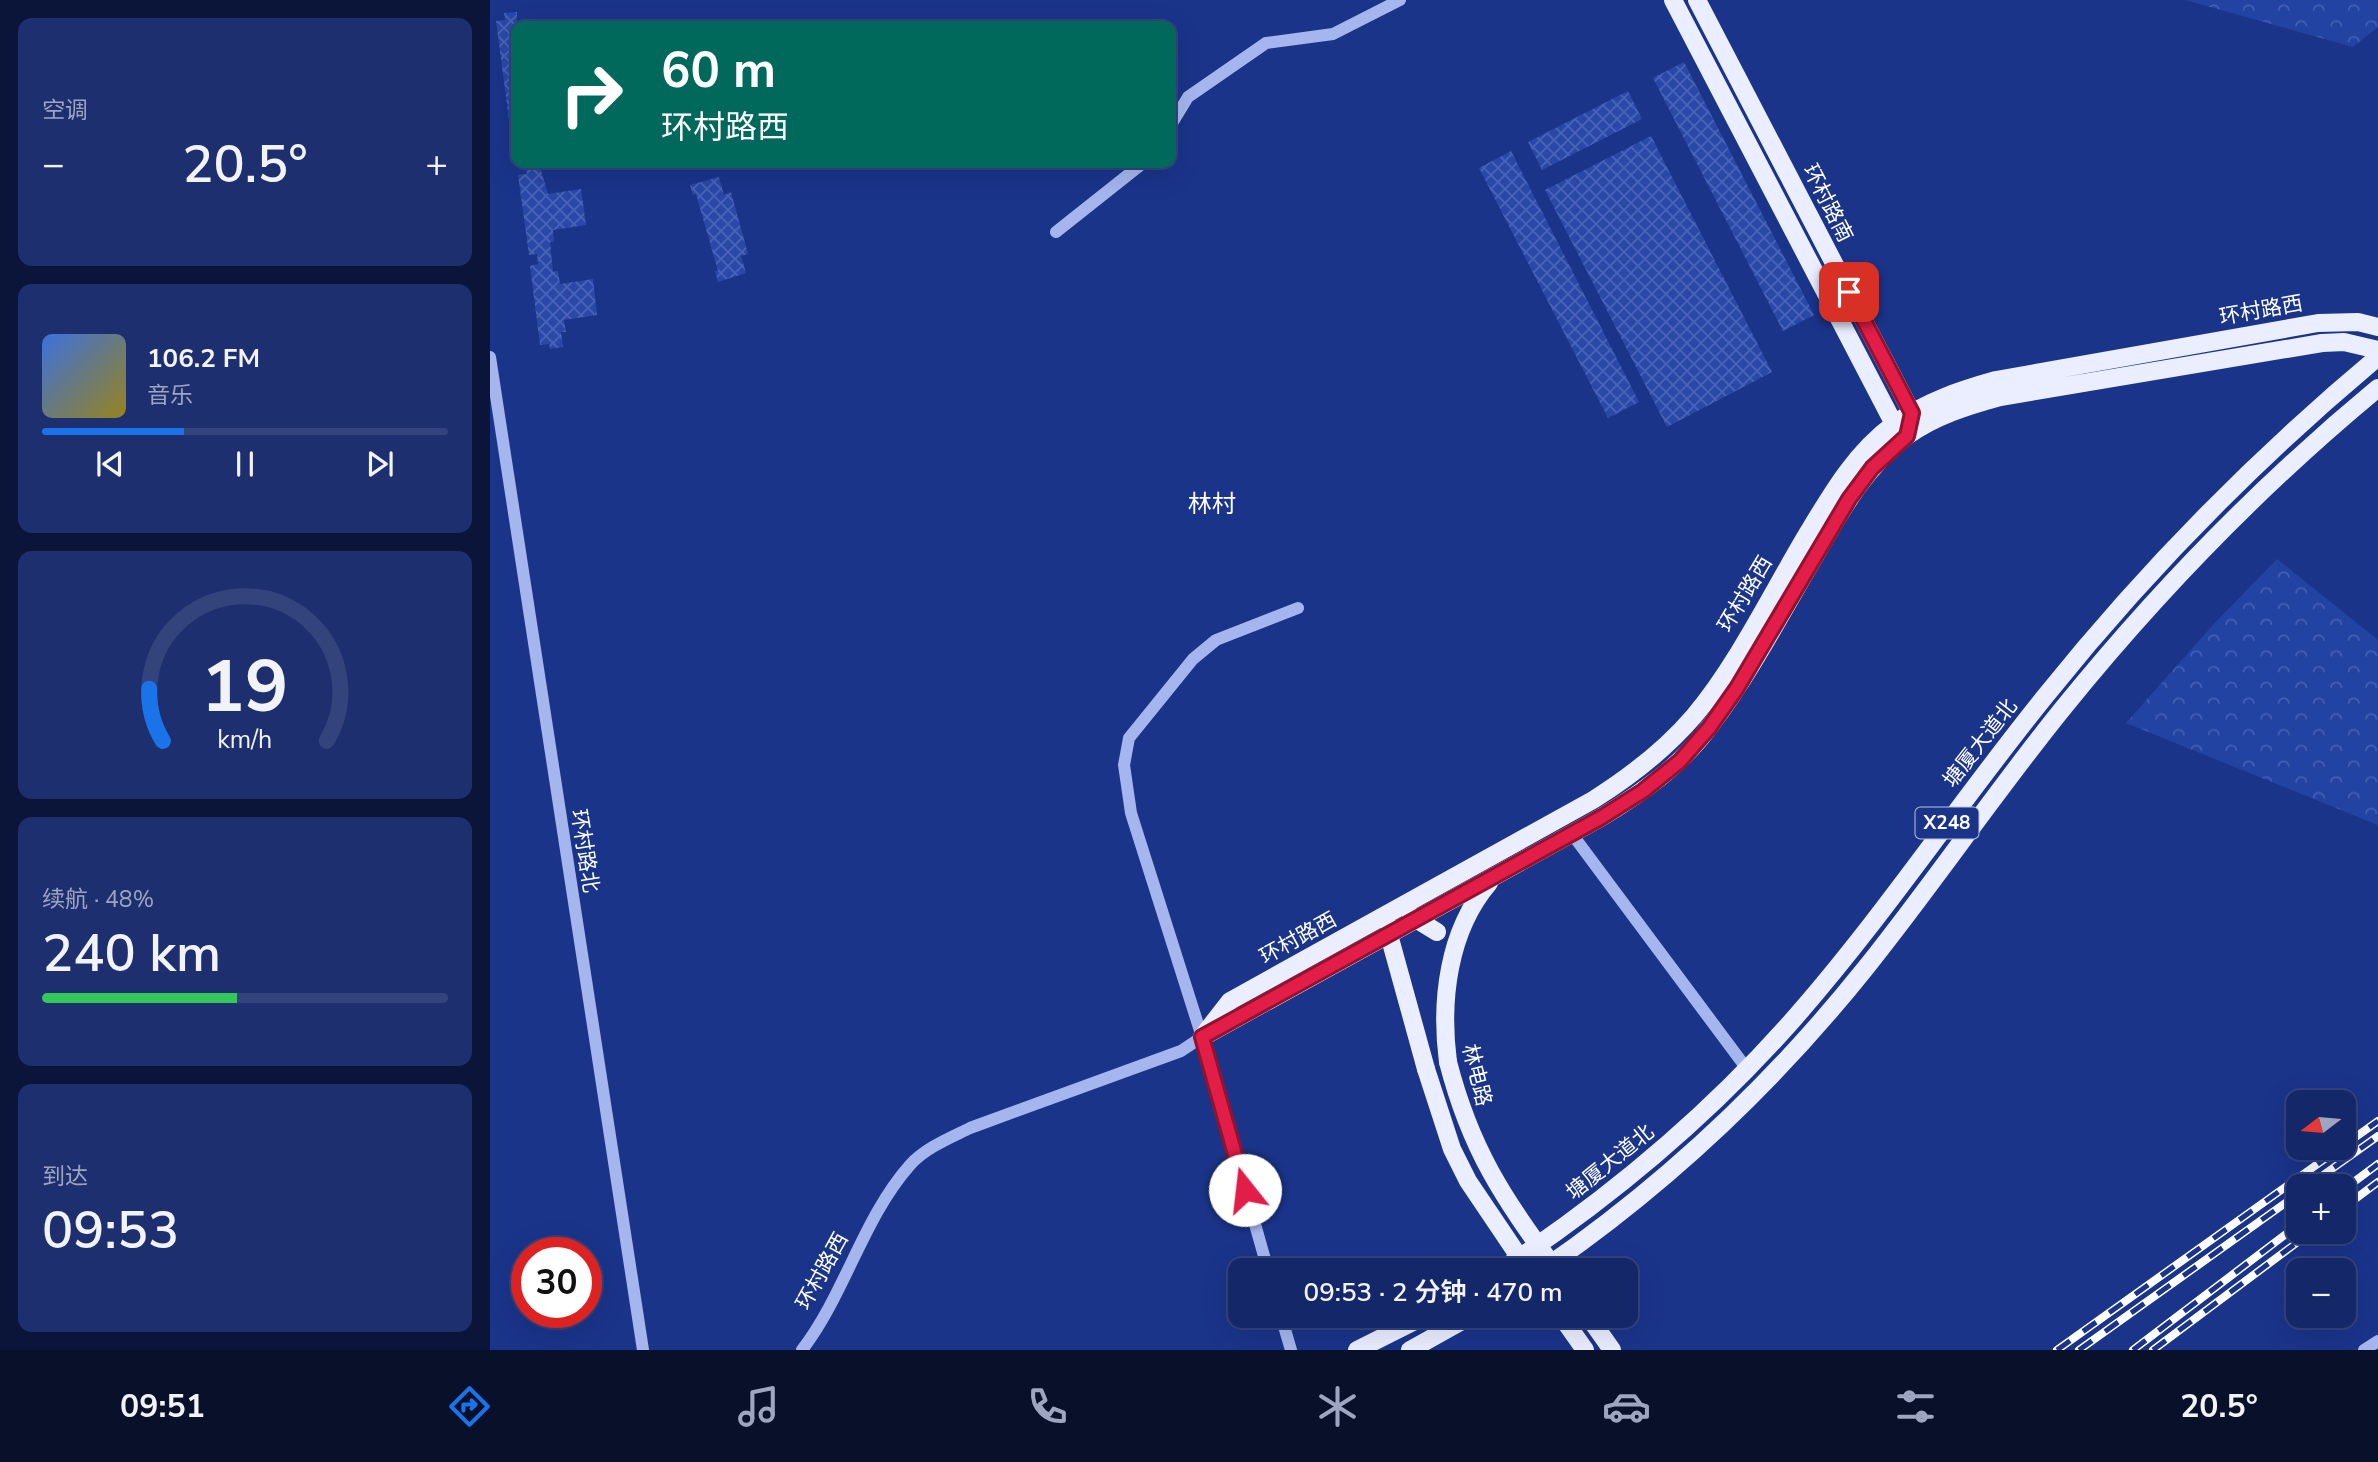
<!DOCTYPE html>
<html lang="zh">
<head>
<meta charset="utf-8">
<style>
  body { margin:0; font-family:"Nunito Sans","Noto Sans SC",sans-serif; background:#1d2f6e; color:#f1f3f6; height:100vh; display:flex; flex-direction:column; font-size:26px; white-space:nowrap }
  * { box-sizing:border-box; margin:0 }
  p { font-size:23px; color:#9da5c0 }
  .icon { flex:none; width:38px; height:38px; fill:none; stroke:currentColor; stroke-width:2; stroke-linecap:round; stroke-linejoin:round }
  .map { position:relative; flex:1; overflow:hidden }
  .side { display:flex; flex-direction:column; gap:18px; padding:18px; background:#0b1539; width:490px }
  .side>* { flex:none }
  .banner { position:absolute; left:21px; top:21px; width:665px; height:147px; border-radius:14px; box-shadow:0 7px 28px #0002,0 0 0 2px #33447c; background:#00695c; color:#fff; overflow:hidden }
  .needle { width:46px; rotate:254deg }
  .buttons { position:absolute; left:1796px; top:1090px; display:grid; gap:14px }
  .buttons a { display:grid; place-items:center; width:70px; height:70px; border-radius:14px; background:#142768; box-shadow:0 7px 28px #0002,0 0 0 2px #33447c; font-size:35px }
  .speed { position:absolute; left:21px; top:1237px; display:flex; gap:14px; font-size:35px; font-weight:700; text-align:center }
  .speed>* { display:grid; place-content:center; width:91px; height:91px; border-radius:50%; background:#142768; box-shadow:0 7px 28px #0002,0 0 0 2px #33447c; line-height:1 }
  .speed .limit { border:10px solid #d22; background:#fff; color:#111 }
  .pin { position:absolute; display:grid; place-items:center; width:60px; height:60px; color:#fff; margin:-30px; border-radius:14px; box-shadow:0 4px 10px #0006 }
  .me { position:absolute; width:77px; margin:-38px; rotate:344deg; stroke-linejoin:round; filter:drop-shadow(0 0 5px #0008) }
  .turn { display:flex; align-items:center; gap:24px; height:147px; padding:0 35px; font-size:32px }
  .turn .icon { width:91px; height:91px; stroke-width:2.5 }
  .turn b { display:block; font-size:49px; line-height:60px }
  .big { font-size:52px; font-weight:600; line-height:1.1 }
  .side .widget { flex:1; display:flex; flex-direction:column; justify-content:center; gap:10px; min-width:0; padding:0 24px; border-radius:14px; background:#1d2f6e }
  .side .dial { align-items:center; gap:0 }
  .dial svg { height:182px; overflow:visible; fill:none; stroke:#33447c; stroke-width:7; stroke-linecap:round; text-anchor:middle }
  .dial text { fill:#f1f3f6; stroke:none }
  .song { display:flex; align-items:center; gap:21px }
  .cover { width:84px; height:84px; border-radius:10px; background:linear-gradient(135deg,hsl(220 70% 55%),hsl(50 70% 35%)) }
  .played { height:7px; border-radius:4px; background:linear-gradient(90deg,#1a73e8 35%,#33447c 35%) }
  .keys { display:flex; justify-content:space-around; direction:ltr }
  .heat { display:flex; justify-content:space-between; align-items:center; font-size:38px; direction:ltr }
  .charge { height:10px; border-radius:5px; background:linear-gradient(90deg,#34c759 48%,#33447c 0) }
  .trip { position:absolute; left:738px; top:1258px; width:410px; height:70px; border-radius:14px; background:#142768; box-shadow:0 7px 28px #0002,0 0 0 2px #33447c; font-weight:600; line-height:70px; text-align:center }
  .menu { display:flex; height:112px; justify-content:space-around; align-items:center; background:#08102a; color:#9da5c0 }
  .menu .icon { width:49px; height:49px }
  .menu .active { color:#1a73e8 }
  .menu b { font-size:32px; color:#f1f3f6 }
  main { display:flex; flex:1; min-height:0 }
  .map>svg:first-child { display:block }
  .forest { fill:url(#forest-crowns) }
  .building { fill:url(#building-cross-hatch) }
  .lines { fill:none; stroke-linecap:round; stroke-linejoin:round }
  .minor { stroke:#a4b6ed; stroke-width:12 }
  .major { stroke:#eaeeff; stroke-width:18 }
  .rail-casing { stroke:#fff; stroke-width:8 }
  .rail { stroke:#1a348a; stroke-width:5; stroke-dasharray:16; stroke-linecap:butt }
  .major-bridge { stroke:#eaeeff; stroke-width:18 }
  .route-casing { stroke:#92132f; stroke-width:18 }
  .route { stroke:#e11d48; stroke-width:12 }
  .labels { text-anchor:middle; dominant-baseline:central; stroke-width:7; stroke-linejoin:round; paint-order:stroke }
  .shield { fill:#1a348a; stroke:#bac2dc; stroke-width:2 }
  .shield-label { font-size:19px; font-weight:bold; fill:#fff }
  .street-label { font-size:21px; fill:#fff; stroke:#1a348a }
  .quarter-label { font-size:24px; fill:#fff; stroke:#1a348a }
</style>
</head>
<body>
<main>
<section class="side">
<div class="widget"><p>空调</p>
<div class="heat"><a>−</a><b class="big">20.5°</b><a>+</a></div>
</div>
<div class="widget">
<div class="song"><i class="cover"></i><div><b>106.2 FM</b><p>音乐</p></div></div>
<div class="played"></div>
<div class="keys"><svg class="icon" aria-label="previous" viewBox="0 0 24 24"><path d="M18 5L8 12l10 7zM5 5v14"/></svg><svg class="icon" aria-label="pause" viewBox="0 0 24 24"><path d="M8 5v14M16 5v14"/></svg><svg class="icon" aria-label="next" viewBox="0 0 24 24"><path d="M6 5l10 7-10 7zM19 5v14"/></svg></div>
</div>
<div class="widget dial"><svg viewBox="0 0 100 80">
<path d="M14 69A42 42 0 1 1 86 69"/>
<path d="M14 69A42 42 0 0 1 8 46" stroke="#1a73e8"/>
<text x="50" y="56" font-size="32" font-weight="700">19</text>
<text x="50" y="72" font-size="11">km/h</text>
</svg></div>
<div class="widget"><p>续航 · 48%</p><b class="big">240 km</b><div class="charge"></div></div>
<div class="widget"><p>到达</p><b class="big">09:53</b></div>
</section>
<div class="map">
<svg width="1888" height="1350" viewBox="0 0 1888 1350">
  <defs>
    <pattern id="forest-crowns" width="20" height="18" patternUnits="userSpaceOnUse" patternTransform="scale(1.75)"><rect width="20" height="18" fill="#2343a3"/><path d="M2 6a3 3 0 1 1 6 0M12 15a3 3 0 1 1 6 0" fill="none" stroke="#445fb1"/></pattern>
    <pattern id="building-cross-hatch" width="8" height="8" patternUnits="userSpaceOnUse" patternTransform="scale(1.75)"><rect width="8" height="8" fill="#2948a8"/><path d="M0 0l8 8M0 8l8-8" fill="none" stroke="#4963b5"/></pattern>
  </defs>
  <rect width="100%" height="100%" fill="#1a348a"/>
  <path class="forest" d="M1695 0H1888V27L1863 47Z
    M1787 559 1888 640V825L1636 723 1722 626Z"/>
  <path class="building" d="M27 12 26 119 19 120 6 21 15 20 14 13Z
    M1194 62 1324 315 1293 331 1163 78Z
    M1138 91 1152 119 1052 170 1038 142Z
    M1161 136 1282 372 1177 427 1055 190Z
    M1021 151 1149 402 1118 418 989 168Z
    M50 167 58 194 91 189 96 225 63 230 64 242H60L63 272 68 271 70 284 103 279 107 315 74 320 76 332H71L73 347 60 349 59 344 50 345 40 266 48 264 47 254 39 255 28 175 37 174 36 169Z
    M229 177 234 195 241 192 258 254 251 256 256 273 228 282 225 271H228L206 194 203 195 200 185Z"/>
  <g class="lines">
    <path class="minor" d="M681 125 698 97 776 43 843 34 910 0
      M566 232 653 163
      M0 357 153 1350
      M1082 834 1257 1069
      M778 1270 712 1037 641 813 634 765 639 738 703 659 726 640 808 608
      M791 1316 801 1350
      M312 1350C355 1294 373 1218 420 1165 435 1148 460 1138 480 1128L691 1051 712 1037
      M1874 1350 1888 1341"/>
    <path class="major" d="M1183 0 1404 424 1413 432
      M1207 0 1422 413 1420 422
      M921 916 947 932
      M900 927 899 935 936 1069
      M718 1034 1112 817C1153 792 1192 765 1221 725 1260 673 1291 614 1324 558 1350 513 1374 468 1417 436 1445 416 1477 406 1510 397L1832 343 1854 342 1888 350
      M712 1037 740 1001 1103 800C1141 776 1175 750 1204 716 1248 664 1284 589 1319 531 1343 491 1366 452 1404 424 1435 402 1470 390 1506 380L1828 323 1868 322 1888 327
      M958 1062C950 1001 958 931 999 883
      M1011 1270C1119 1199 1216 1118 1301 1022 1393 918 1470 801 1557 694 1655 572 1767 458 1888 357
      M1052 1270C1174 1186 1281 1086 1374 970 1443 884 1505 792 1574 707 1668 591 1773 483 1888 388
      M1071 1316 1095 1350
      M1098 1316 1122 1350
      M867 1350 935 1316
      M920 1350 981 1316"/>
    <defs>
      <path id="rail" d="M1853 1146 1888 1121
        M1818 1186 1888 1136
        M1853 1190 1888 1164
        M1853 1208 1888 1182
        M1567 1350 1850 1148
        M1589 1350 1808 1194
        M1643 1350 1808 1225
        M1663 1350 1821 1232"/>
    </defs>
    <use href="#rail" class="rail-casing"/>
    <use href="#rail" class="rail"/>
    <path class="major-bridge" d="M958 1062C981 1151 1013 1197 1066 1270
      M936 1069 962 1149 978 1181 1038 1270"/>
  </g>
  <g class="lines">
    <defs>
      <path id="route" d="M755 1190 712 1037 1112 817 1153 791 1190 761 1219 728 1247 688 1359 499 1382 468 1417 436 1422 413 1359 292"/>
    </defs>
    <use href="#route" class="route-casing"/>
    <use href="#route" class="route"/>
  </g>
  <g class="labels">
    <rect class="shield" x="1425.5" y="807.5" width="63" height="31" rx="5"/>
    <g class="shield-label">
      <text x="1457" y="823">X248</text>
    </g>
    <g class="street-label">
      <text transform="translate(1338 203) rotate(63)">环村路南</text>
      <text transform="translate(1771 310) rotate(-10)">环村路西</text>
      <text transform="translate(1255 594) rotate(-59)">环村路西</text>
      <text transform="translate(1490 743) rotate(-52)">塘厦大道北</text>
      <text transform="translate(95 851) rotate(81)">环村路北</text>
      <text transform="translate(808 938) rotate(-29)">环村路西</text>
      <text transform="translate(987 1075) rotate(76)">林电路</text>
      <text transform="translate(1120 1162) rotate(-39)">塘厦大道北</text>
      <text transform="translate(332 1271) rotate(-61)">环村路西</text>
    </g>
    <g class="quarter-label">
      <text x="722" y="504">林村</text>
    </g>
  </g>
</svg>
<div class="buttons">
<a><svg class="needle" viewBox="-14 -14 28 28"><path d="M0-13l5 13h-10z" fill="#e53935"/><path d="M0 13l5-13h-10z" fill="#9da5c0"/></svg></a>
<a>+</a>
<a>−</a>
</div>
<div class="speed"><div class="limit">30</div></div>
<div class="pin" style="left:1359px;top:292px;background:#d93025"><svg class="icon" aria-label="arrive" viewBox="0 0 24 24"><path d="M6 21V4h12l-3 4 3 4H6"/></svg></div>
<svg class="me" style="left:755px;top:1190px" viewBox="-20 -20 40 40"><circle r="19" fill="#fff"/><path d="M0-13L10 11 0 6-10 11z" fill="#e11d48"/></svg>
<div class="trip">09:53 · 2 分钟 · 470 m</div>
<div class="banner">
<div class="turn"><svg class="icon" aria-label="right" viewBox="0 0 24 24"><path d="M7 20v-9h11M14 6l5 5-5 5"/></svg><div><b>60 m</b>环村路西</div></div>
</div>
</div>
</main>
<nav class="menu">
<b>09:51</b>
<svg class="icon active" aria-label="directions" viewBox="0 0 24 24"><path d="M12 3l9 9-9 9-9-9zM9 14v-3h6M13 9l2 2-2 2"/></svg>
<svg class="icon" aria-label="music" viewBox="0 0 24 24"><path d="M9 18V5l10-2v13"/><circle cx="6" cy="18" r="3"/><circle cx="16" cy="16" r="3"/></svg>
<svg class="icon" aria-label="phone" viewBox="0 0 24 24"><path d="M5 4h4l2 5-3 2q2 4 5 5l2-3 5 2v4C11 20 4 13 5 4z"/></svg>
<svg class="icon" aria-label="climate" viewBox="0 0 24 24"><path d="M12 3v18M4 7l16 10M4 17L20 7"/></svg>
<svg class="icon" aria-label="car" viewBox="0 0 24 24"><path d="M5 17H2v-5l4-1 3-4h7l3 4 3 1v5h-3M9 17h6M6 11h13"/><circle cx="7" cy="17" r="2"/><circle cx="17" cy="17" r="2"/></svg>
<svg class="icon" aria-label="filters" viewBox="0 0 24 24"><path d="M4 7h16M4 17h16"/><circle cx="9" cy="7" r="2"/><circle cx="15" cy="17" r="2"/></svg>
<b>20.5°</b>
</nav>
</body>
</html>
